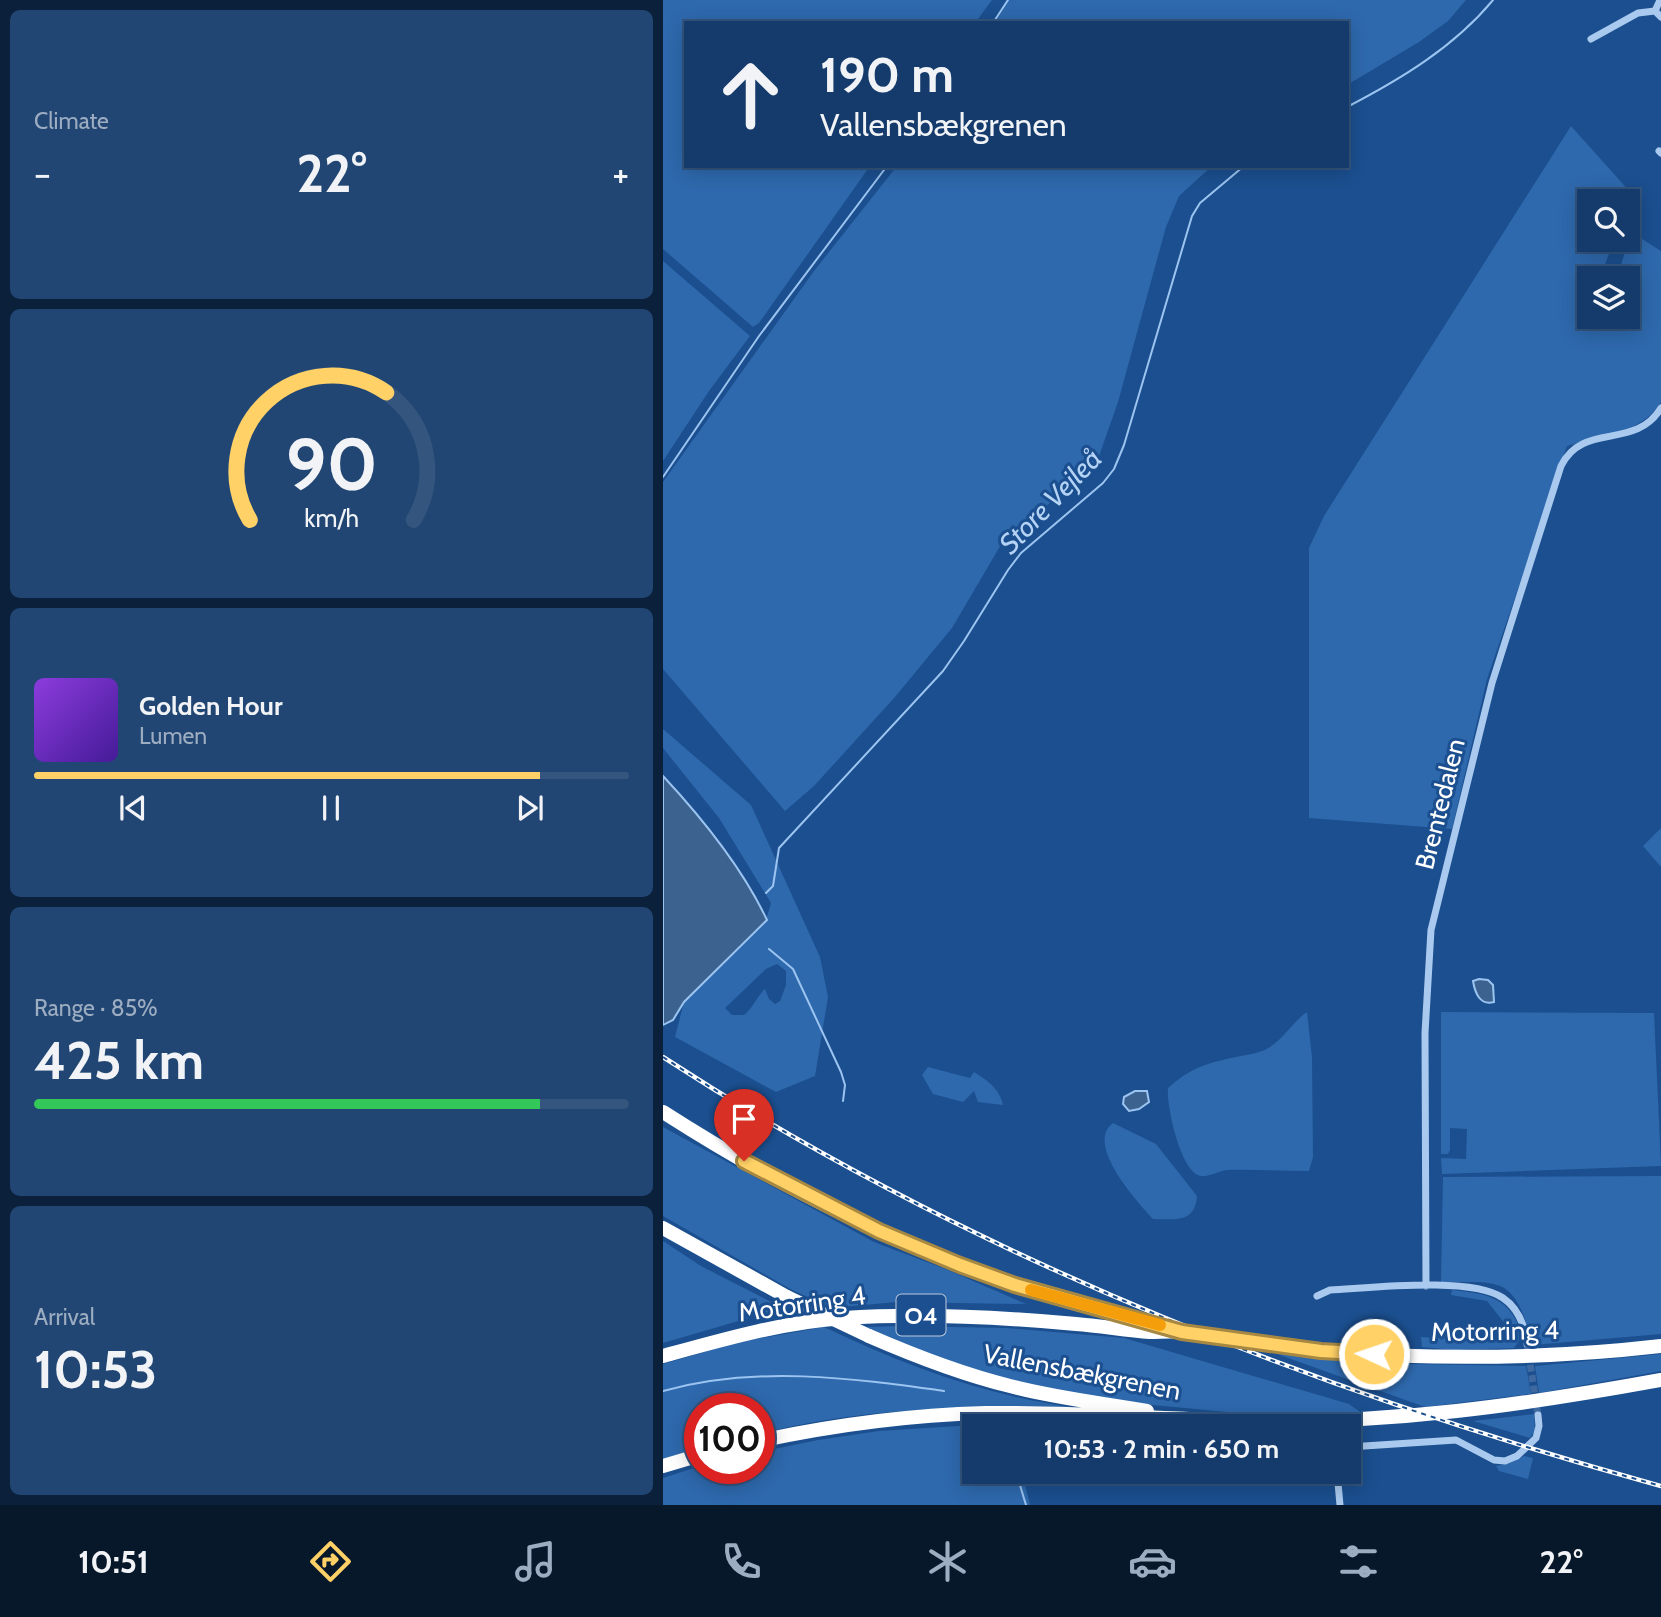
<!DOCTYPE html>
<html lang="en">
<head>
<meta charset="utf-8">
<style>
  body { margin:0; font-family:Cabin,sans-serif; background:#214673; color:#f1f3f6; height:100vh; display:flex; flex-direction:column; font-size:26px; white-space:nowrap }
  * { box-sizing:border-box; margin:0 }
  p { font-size:23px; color:#9dadc1 }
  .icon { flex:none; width:38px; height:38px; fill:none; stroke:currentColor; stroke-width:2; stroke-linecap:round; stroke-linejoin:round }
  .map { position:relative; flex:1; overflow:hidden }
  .drawer { display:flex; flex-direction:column; gap:10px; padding:10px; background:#0b203b; width:663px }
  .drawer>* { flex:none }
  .hud { position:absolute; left:21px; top:21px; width:665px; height:147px; border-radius:0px; box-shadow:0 4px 18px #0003,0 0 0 2px #33557e; background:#143b6b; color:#f1f3f6; overflow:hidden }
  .tools { position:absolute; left:914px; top:189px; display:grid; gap:14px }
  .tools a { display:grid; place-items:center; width:63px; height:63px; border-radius:0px; background:#143b6b; box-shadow:0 4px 18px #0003,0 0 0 2px #33557e; font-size:35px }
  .speed { position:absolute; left:21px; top:1393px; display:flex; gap:14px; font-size:35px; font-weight:700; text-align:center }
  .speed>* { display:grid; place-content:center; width:91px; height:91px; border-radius:50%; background:#143b6b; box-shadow:0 4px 18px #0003,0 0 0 2px #33557e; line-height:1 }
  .speed .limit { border:10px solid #d22; background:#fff; color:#111 }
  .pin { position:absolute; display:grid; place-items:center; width:60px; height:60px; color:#fff; margin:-72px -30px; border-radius:50% 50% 50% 0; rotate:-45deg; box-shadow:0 0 7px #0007 }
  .pin .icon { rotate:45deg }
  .me { position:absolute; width:77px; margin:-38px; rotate:273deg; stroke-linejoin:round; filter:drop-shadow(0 0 5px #0008) }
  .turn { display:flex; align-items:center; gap:24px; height:147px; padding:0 21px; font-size:32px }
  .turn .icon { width:91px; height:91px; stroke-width:2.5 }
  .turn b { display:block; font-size:49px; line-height:60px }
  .big { font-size:52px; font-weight:700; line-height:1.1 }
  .drawer .tile { flex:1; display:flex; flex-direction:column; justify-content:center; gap:10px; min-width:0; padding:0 24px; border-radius:10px; background:#214673 }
  .drawer .dial { align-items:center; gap:0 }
  .dial svg { height:182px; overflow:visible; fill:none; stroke:#33557e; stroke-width:7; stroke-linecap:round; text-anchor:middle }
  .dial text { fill:#f1f3f6; stroke:none }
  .song { display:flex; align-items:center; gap:21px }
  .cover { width:84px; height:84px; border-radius:10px; background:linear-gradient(135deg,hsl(270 70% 55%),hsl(260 70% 35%)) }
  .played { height:7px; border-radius:4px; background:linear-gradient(90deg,#ffd166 85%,#33557e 85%) }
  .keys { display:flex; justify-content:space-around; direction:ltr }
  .heat { display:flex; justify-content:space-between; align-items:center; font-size:38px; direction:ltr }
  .charge { height:10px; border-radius:5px; background:linear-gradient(90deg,#34c759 85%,#33557e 0) }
  .trip { position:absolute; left:299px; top:1414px; width:399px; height:70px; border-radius:0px; background:#143b6b; box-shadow:0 4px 18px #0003,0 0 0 2px #33557e; font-weight:700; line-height:70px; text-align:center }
  .dock { display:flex; height:112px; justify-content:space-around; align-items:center; background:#08182b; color:#9dadc1 }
  .dock .icon { width:49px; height:49px }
  .dock .current { color:#ffd166 }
  .dock b { font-size:32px; color:#f1f3f6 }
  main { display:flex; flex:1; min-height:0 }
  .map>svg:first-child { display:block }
  .green { fill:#2e69ad; fill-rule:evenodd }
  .water { fill:#3c6290; stroke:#9cc4f0; stroke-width:2 }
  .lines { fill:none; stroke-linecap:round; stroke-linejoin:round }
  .stream { stroke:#9cc4f0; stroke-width:2 }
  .minor-tunnel { stroke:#3d69a0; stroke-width:7; stroke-dasharray:7 3.5; stroke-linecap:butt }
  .minor { stroke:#a9c9ee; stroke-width:7 }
  .motorway { stroke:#fff; stroke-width:14 }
  .rail-casing { stroke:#fff; stroke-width:4.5 }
  .rail { stroke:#1b4f8f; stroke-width:2; stroke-dasharray:5; stroke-linecap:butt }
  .motorway-bridge { stroke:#fff; stroke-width:14 }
  .route-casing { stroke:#a68842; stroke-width:18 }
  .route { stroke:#ffd166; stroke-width:12 }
  .slow { stroke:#f59e0b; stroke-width:12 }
  .labels { text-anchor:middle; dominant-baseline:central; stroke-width:6; stroke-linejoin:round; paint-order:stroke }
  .shield { fill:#1b4f8f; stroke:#bbcadd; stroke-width:2 }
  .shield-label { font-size:24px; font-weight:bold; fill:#fff }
  .street-label { font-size:26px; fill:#fff; stroke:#1b4f8f }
  .water-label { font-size:28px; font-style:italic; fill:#b5d3f5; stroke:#1b4f8f }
</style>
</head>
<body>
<main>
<section class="drawer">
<div class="tile"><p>Climate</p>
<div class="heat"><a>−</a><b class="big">22°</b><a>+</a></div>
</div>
<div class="tile dial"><svg viewBox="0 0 100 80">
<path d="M14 69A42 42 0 1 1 86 69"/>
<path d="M14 69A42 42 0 0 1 74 13" stroke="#ffd166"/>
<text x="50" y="56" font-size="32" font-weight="700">90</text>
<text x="50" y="72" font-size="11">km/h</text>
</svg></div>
<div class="tile">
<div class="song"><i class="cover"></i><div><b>Golden Hour</b><p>Lumen</p></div></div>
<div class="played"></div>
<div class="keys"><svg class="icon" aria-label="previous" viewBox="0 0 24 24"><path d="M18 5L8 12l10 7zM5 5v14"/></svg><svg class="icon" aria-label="pause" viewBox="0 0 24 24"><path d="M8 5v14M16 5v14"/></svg><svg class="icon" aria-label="next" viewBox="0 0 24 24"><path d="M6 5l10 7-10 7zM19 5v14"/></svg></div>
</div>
<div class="tile"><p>Range · 85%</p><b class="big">425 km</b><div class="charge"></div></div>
<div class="tile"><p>Arrival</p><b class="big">10:53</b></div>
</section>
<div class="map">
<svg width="998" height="1505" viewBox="0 0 998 1505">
  <rect width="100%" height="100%" fill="#1b4f8f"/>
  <path class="green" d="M0 0H329L312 23H23V166H207L96 323 90 327 0 249Z
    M346 0H803L785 21 756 42 684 85V23H332Z
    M908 126 968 193 964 204V201H926V240H951L937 278H926V317H964V278H954L968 232 998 251V402C978 434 938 437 904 446L824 679 789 829 646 818V548L661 516Z
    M234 166H549L516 196 503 227 455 402 435 459 406 487 339 543 289 628 232 697 151 786 122 811 0 669V482L151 271Z
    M0 261 87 336 46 391 0 461Z
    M0 729 88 805 157 957 165 997 152 1076 113 1092 12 1037 21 1002 103 920 108 903 56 818 0 748ZM114 964 123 971V985L117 1001 112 1004 106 999 102 989C93 997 91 1007 81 1015H69L62 1008 103 969Z
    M998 828V867L980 846Z
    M644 1012 649 1057 650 1157 646 1171C619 1171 592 1169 564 1170 556 1171 546 1177 538 1176 518 1174 503 1105 505 1088 527 1068 544 1063 573 1057 581 1055 591 1054 599 1051 618 1044 628 1023 644 1012Z
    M778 1012 991 1013 998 1166 779 1174 778 1158 803 1159 804 1129 787 1128V1150L785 1154H778Z
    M265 1067 307 1078 311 1072C324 1080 337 1089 340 1105L315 1102 311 1091 300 1102 270 1094 259 1075Z
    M450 1123 493 1144 534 1196C532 1224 511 1219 490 1219 475 1203 421 1144 450 1123Z
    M0 1127 211 1242 285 1270 363 1304 233 1302 169 1308 129 1290 0 1216Z
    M998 1176V1334L870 1345C864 1326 857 1291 834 1285 820 1280 794 1283 778 1282L780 1177Z
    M0 1241 38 1266 116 1306 106 1312 0 1343Z
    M789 1290C825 1294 848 1297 859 1336L851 1348 792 1350 759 1347 758 1337 847 1342 846 1329 824 1301 788 1295Z
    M238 1326 343 1328 461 1338 686 1404 697 1412 586 1414 425 1399 300 1370 203 1327Z
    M161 1327C240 1365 321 1395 408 1407 304 1406 197 1408 96 1434V1409H37V1449L0 1460V1364L76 1342Z
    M614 1354 746 1364 863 1366 868 1394 762 1407Z
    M998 1354V1371L876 1393 872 1366Z
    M871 1414 872 1431 867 1438 810 1421Z
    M311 1425 333 1426H312V1472H359L367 1505H0V1478L37 1466V1468H96V1452L155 1440 216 1431Z
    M861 1456 870 1458 865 1479 836 1471 833 1466 847 1463Z"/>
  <path class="water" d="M0 776C40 819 79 867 104 920L21 1002 10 1020 0 1025Z
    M816 979 825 980 830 985 831 1002C817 1006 812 993 810 981Z
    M472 1091H484L486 1102 476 1109 466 1111 460 1104 461 1097Z"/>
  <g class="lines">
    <path class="stream" d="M330 23 345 0
      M684 107C738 79 791 47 830 0
      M0 477 96 336 224 166
      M103 893 110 886 116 848 280 671 301 641 345 570 358 553 440 483 451 469 461 445 529 216 537 203 581 166
      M106 949 130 969 178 1072 182 1085 180 1101
      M0 1391C93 1365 187 1378 281 1391
      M353 1472 363 1505"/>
    <path class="minor-tunnel" d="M864 1344 875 1415"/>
    <path class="minor" d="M997 0 992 11 998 17
      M928 39 975 13 992 11
      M996 151 998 153
      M763 1286 762 1033 768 930 829 683 898 466C920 421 972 451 998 408
      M654 1296 667 1290C707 1288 808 1276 840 1298 856 1309 862 1326 864 1344
      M686 1447 793 1440 831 1460 842 1461 854 1456 873 1438 876 1426 875 1415
      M674 1472 677 1505"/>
    <path class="motorway" d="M0 1112C109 1182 226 1242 350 1284 400 1301 453 1311 504 1327
      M0 1228 124 1297
      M206 1336C252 1356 298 1374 347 1386 392 1398 438 1403 484 1411
      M0 1356C58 1340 120 1322 181 1318 258 1313 336 1317 413 1324 438 1326 462 1330 487 1332 497 1332 508 1331 518 1332 566 1336 613 1347 660 1351 773 1360 885 1359 998 1346
      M96 1441C171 1425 246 1415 322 1413 410 1412 499 1419 587 1421 727 1424 861 1405 998 1380
      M0 1466 37 1455"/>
    <defs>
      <path id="rail" d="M0 1057C304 1255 649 1390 998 1486"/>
    </defs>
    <use href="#rail" class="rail-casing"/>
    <use href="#rail" class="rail"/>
    <path class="motorway-bridge" d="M124 1297 206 1336"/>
  </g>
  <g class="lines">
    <defs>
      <path id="route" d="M81 1161 216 1231 297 1265 352 1285 519 1332 658 1351 711 1354"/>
    </defs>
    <use href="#route" class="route-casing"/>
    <use href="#route" class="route"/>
    <path class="slow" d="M368 1290 497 1325"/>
  </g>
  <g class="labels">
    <rect class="shield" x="233.5" y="1294.5" width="49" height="41" rx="5"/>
    <g class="shield-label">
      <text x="258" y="1315">O4</text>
    </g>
    <g class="street-label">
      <text transform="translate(777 804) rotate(-76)">Brentedalen</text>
      <text transform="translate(139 1304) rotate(-8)">Motorring 4</text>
      <text transform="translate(832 1331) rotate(-1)">Motorring 4</text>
      <text transform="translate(419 1372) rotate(11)">Vallensbækgrenen</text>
    </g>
    <g class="water-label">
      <text transform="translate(387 501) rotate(-46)">Store Vejleå</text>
    </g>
  </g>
</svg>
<div class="tools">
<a><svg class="icon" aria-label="search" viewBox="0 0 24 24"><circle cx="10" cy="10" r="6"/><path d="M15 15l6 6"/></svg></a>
<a><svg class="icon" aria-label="layers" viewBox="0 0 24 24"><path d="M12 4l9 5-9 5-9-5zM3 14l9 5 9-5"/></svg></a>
</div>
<div class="speed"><div class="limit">100</div></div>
<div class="pin" style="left:81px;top:1161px;background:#d93025"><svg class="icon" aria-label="arrive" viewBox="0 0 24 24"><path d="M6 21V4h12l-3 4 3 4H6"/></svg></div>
<svg class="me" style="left:711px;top:1354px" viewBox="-20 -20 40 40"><circle r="17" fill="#ffd166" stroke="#fff" stroke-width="3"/><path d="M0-11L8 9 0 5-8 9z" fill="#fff"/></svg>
<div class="trip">10:53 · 2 min · 650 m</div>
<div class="hud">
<div class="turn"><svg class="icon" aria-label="ahead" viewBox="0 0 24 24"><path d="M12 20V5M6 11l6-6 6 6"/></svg><div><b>190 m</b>Vallensbækgrenen</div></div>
</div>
</div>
</main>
<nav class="dock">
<b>10:51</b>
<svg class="icon current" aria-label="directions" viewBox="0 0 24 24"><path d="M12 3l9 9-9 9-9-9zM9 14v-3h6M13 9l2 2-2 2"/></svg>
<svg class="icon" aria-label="music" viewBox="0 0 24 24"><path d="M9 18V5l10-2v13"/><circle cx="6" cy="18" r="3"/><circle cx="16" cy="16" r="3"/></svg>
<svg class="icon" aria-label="phone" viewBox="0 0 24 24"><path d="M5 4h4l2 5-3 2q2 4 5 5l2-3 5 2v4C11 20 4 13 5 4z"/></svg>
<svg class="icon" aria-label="climate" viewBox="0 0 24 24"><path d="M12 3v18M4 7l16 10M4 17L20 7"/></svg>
<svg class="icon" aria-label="car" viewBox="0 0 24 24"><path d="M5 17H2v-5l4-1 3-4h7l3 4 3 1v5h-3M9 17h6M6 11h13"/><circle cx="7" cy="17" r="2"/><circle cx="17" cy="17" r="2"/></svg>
<svg class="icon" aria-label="filters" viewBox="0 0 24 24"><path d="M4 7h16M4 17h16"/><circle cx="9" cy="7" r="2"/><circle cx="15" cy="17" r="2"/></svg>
<b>22°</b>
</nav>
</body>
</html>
